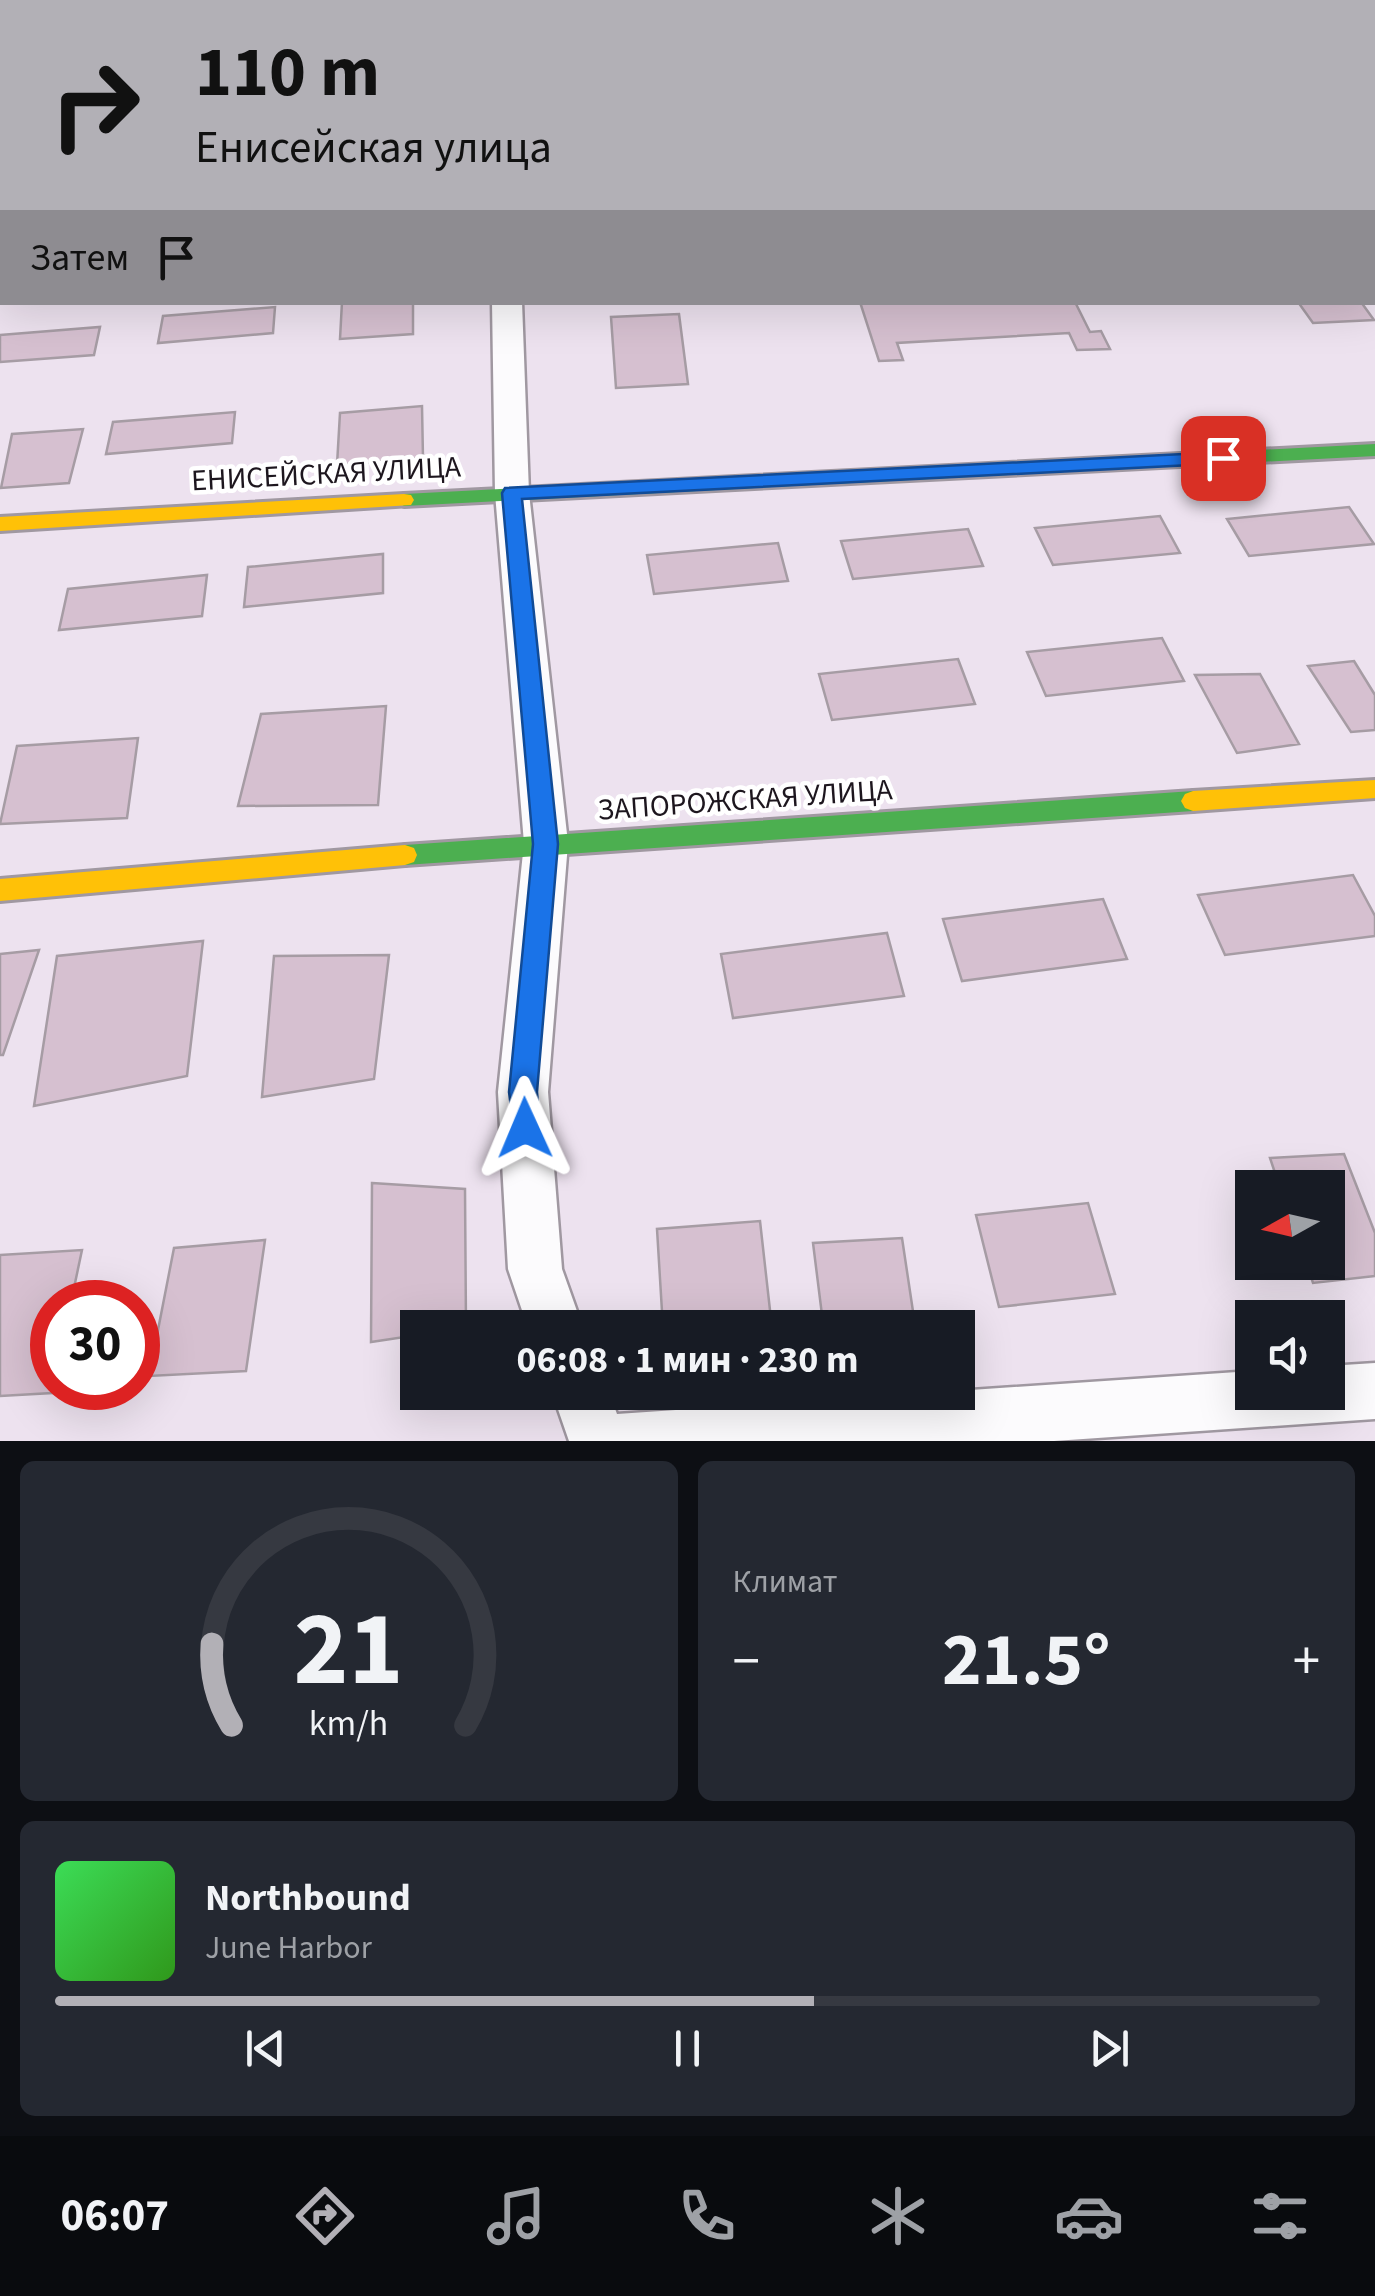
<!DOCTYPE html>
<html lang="ru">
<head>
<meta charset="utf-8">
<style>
  body { margin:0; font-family:"Source Sans 3",sans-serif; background:#242831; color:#f1f3f6; height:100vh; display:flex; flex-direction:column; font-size:38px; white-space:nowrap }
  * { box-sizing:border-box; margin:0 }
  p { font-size:32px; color:#9ea1a6 }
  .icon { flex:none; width:55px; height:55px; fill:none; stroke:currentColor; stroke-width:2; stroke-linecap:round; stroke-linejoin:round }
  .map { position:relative; height:1441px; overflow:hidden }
  .side { display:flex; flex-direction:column; gap:20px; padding:20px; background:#0d0f14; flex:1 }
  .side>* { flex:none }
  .top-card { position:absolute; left:0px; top:0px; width:1375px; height:305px; box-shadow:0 10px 40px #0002; background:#b2b0b6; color:#111; overflow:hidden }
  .needle { width:65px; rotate:262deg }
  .fabs { position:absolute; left:1235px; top:1170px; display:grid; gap:20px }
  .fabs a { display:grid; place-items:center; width:110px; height:110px; border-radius:0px; background:#171b24; box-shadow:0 10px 40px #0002; font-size:50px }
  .speed { position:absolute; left:30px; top:1280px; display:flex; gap:20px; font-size:50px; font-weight:700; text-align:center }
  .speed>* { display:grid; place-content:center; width:130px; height:130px; border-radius:50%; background:#171b24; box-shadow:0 10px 40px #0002; line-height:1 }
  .speed .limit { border:15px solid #d22; background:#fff; color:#111 }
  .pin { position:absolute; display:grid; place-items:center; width:85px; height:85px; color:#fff; margin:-42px; border-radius:20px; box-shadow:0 5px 15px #0006 }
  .me { position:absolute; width:110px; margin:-55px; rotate:359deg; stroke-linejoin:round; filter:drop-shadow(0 0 8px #0008) }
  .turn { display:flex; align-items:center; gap:35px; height:210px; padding:0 30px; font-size:45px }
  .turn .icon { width:130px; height:130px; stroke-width:2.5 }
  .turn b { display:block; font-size:70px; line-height:85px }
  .then { display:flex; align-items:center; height:95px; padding:0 30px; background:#0003; gap:20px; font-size:38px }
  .big { font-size:75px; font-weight:700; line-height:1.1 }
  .side .card { flex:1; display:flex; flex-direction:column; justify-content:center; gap:15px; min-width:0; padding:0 35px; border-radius:15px; background:#242831 }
  .side .dial { align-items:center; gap:0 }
  .dial svg { height:260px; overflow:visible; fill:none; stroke:#363941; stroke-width:7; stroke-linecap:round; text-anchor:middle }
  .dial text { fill:#f1f3f6; stroke:none }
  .song { display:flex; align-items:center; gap:30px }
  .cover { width:120px; height:120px; border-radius:15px; background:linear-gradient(135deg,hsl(130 70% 55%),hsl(110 70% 35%)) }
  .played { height:10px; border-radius:5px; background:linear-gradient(90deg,#b2b0b6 60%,#363941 60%) }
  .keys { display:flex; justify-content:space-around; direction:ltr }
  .heat { display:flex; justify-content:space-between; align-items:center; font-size:55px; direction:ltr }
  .side .tiles { flex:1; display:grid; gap:20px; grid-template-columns:1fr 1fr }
  .card:last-child { grid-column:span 2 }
  .trip { position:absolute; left:400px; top:1310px; width:575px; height:100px; border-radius:0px; background:#171b24; box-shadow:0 10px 40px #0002; font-weight:700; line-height:100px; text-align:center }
  .dock { display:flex; height:160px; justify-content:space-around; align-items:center; background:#090b0e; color:#9ea1a6 }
  .dock .icon { width:70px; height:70px }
  .dock .active { color:#b2b0b6 }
  .dock b { font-size:45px; color:#f1f3f6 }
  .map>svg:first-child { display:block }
  .green { fill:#cbdabb }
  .building { fill:#d6c0d0; stroke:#a69ca4; stroke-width:2.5 }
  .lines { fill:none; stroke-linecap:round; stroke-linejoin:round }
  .lane-casing { stroke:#a098a1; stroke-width:5 }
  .street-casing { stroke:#a098a1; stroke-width:5 }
  .fast-casing { stroke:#a098a1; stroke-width:6 }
  .slow-casing { stroke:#a098a1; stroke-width:6 }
  .lane { fill:#fcfbfd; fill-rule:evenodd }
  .street { fill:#fcfbfd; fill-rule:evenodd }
  .fast { fill:#4caf50; fill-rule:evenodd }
  .slow { fill:#ffc107; fill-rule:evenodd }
  .route { fill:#1a73e8; stroke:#114b97; stroke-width:2.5 }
  .labels { text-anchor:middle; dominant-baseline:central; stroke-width:9; stroke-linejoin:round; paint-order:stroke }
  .street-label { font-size:30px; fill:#1d161e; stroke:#fff }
</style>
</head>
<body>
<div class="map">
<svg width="1375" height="1441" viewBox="0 0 1375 1441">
  <rect width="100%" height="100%" fill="#ede2ef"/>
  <path class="green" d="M194 0H619V2H192Z"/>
  <path class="building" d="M342 302H413V334L340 339Z
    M860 302H1075L1090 332 1101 331 1110 349 1077 350 1069 333 897 343 903 360 879 361Z
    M1298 302H1361L1374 320 1313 323Z
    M275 307 273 333 158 343 163 316Z
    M679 314 688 384 616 388 611 317Z
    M100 327 94 355 0 362V335Z
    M422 406 423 458 337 465 340 413Z
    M235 412 232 443 106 454 113 422Z
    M83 429 69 483 1 488 12 434Z
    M1349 507 1374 544 1249 556 1227 519Z
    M1160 516 1180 553 1053 565 1035 528Z
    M968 529 983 566 853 579 841 541Z
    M778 543 788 581 654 594 647 555Z
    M383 554V593L244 607 248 567Z
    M207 575 202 616 59 630 68 589Z
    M1162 638 1184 681 1046 696 1027 652Z
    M958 659 975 704 832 720 819 674Z
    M1354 661 1375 695V730L1351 732 1308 666Z
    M1260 674 1299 744 1237 753 1195 675Z
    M386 706 378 805 238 806 261 714Z
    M138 738 127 818 0 824 17 746Z
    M1353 875 1375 916V936L1225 955 1198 895Z
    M1103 899 1127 959 962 981 943 919Z
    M887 933 904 996 733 1018 721 954Z
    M203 941 187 1076 34 1106 57 956Z
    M39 950 3 1055H0V954Z
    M389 955 374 1079 262 1097 274 956Z
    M1344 1154 1375 1233V1276L1313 1283 1306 1262H1328V1188H1280L1270 1158Z
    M372 1183 465 1189 466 1328H418V1335L371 1342Z
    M1088 1203 1115 1294 999 1307 976 1215Z
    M760 1221 772 1328H663L657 1229Z
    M902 1238 914 1318 823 1323 813 1243Z
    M265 1240 246 1371 149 1376 174 1248Z
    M82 1250 71 1302H52V1393L0 1396V1255Z"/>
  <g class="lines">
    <defs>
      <path id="lane" d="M625 0H635L636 2H626Z
        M0 47H2V53H0Z
        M2 75V87L0 88V76Z"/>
      <path id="street" d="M1282 0H1304L1305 2H1283Z
        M1372 148 1375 149V167L1372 166Z
        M1372 228H1375V244H1372Z
        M0 273H2V291H0Z
        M492 302H522L529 493 568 843 548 1092 562 1269 583 1328H528L508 1269 498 1092 524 843 495 493Z
        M1375 1363V1419L1054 1441H569L552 1392H609L617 1414 1252 1371V1392H1328V1366Z"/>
      <path id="fast" d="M1375 444V456L404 506 394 500 404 494Z
        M1193 791 1201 794 1205 801 1201 808 1193 811 405 865 396 862 393 855 396 848 405 845Z"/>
      <path id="slow" d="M1372 48H1375V56H1372Z
        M0 99H2V107H0Z
        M404 494 411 495 414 500 411 505 0 531V517Z
        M1375 780V798L1193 811 1185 808 1181 801 1185 794 1193 791Z
        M405 845 414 848 417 855 414 862 405 865 0 901V879Z"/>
    </defs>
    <use href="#lane" class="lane-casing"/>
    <use href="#street" class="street-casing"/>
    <use href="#fast" class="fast-casing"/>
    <use href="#slow" class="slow-casing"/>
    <use href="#lane" class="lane"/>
    <use href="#street" class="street"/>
    <use href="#fast" class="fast"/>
    <use href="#slow" class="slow"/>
  </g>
  <path class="route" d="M1223 452 1230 454V463L522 499 558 844 537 1092 540 1128 535 1137 525 1141 515 1137 509 1092 533 844 502 493 505 488Z"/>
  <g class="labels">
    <g class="street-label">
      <text transform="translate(326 474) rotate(-3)">ЕНИСЕЙСКАЯ УЛИЦА</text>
      <text transform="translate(745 800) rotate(-4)">ЗАПОРОЖСКАЯ УЛИЦА</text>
    </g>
  </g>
</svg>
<div class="fabs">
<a><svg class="needle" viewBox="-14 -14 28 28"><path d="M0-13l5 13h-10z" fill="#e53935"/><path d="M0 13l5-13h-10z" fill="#9ea1a6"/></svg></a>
<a><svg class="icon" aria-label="sound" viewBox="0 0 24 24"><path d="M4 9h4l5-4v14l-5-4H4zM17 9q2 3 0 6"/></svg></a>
</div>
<div class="speed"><div class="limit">30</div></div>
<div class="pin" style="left:1223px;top:458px;background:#d93025"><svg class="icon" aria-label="arrive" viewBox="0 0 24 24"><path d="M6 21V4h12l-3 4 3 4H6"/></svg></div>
<svg class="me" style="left:525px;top:1128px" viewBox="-20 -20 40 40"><path d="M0-17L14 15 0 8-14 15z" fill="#1a73e8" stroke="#fff" stroke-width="4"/></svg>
<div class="trip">06:08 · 1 мин · 230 m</div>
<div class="top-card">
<div class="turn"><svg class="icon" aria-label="right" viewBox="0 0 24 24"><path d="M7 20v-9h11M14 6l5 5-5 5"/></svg><div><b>110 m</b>Енисейская улица</div></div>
<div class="then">Затем<svg class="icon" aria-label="arrive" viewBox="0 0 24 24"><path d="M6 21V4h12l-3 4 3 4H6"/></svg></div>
</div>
</div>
<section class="side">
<div class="tiles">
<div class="card dial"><svg viewBox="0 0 100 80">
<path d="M14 69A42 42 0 1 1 86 69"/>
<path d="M14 69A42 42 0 0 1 8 44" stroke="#b2b0b6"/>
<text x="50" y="56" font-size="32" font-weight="700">21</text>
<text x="50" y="72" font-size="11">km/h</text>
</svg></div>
<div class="card"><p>Климат</p>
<div class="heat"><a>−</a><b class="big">21.5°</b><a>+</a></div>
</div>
<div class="card">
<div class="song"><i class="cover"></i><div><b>Northbound</b><p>June Harbor</p></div></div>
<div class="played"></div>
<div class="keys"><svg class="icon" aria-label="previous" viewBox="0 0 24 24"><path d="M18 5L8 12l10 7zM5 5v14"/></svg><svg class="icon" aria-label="pause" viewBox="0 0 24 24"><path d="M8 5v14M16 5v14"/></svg><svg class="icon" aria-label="next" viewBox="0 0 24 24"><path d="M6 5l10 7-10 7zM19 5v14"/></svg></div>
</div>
</div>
</section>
<nav class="dock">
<b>06:07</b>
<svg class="icon active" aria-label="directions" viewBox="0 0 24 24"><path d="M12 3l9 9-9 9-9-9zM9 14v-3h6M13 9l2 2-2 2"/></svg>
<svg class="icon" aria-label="music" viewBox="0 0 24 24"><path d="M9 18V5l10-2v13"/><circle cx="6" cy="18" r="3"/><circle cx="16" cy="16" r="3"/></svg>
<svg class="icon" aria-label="phone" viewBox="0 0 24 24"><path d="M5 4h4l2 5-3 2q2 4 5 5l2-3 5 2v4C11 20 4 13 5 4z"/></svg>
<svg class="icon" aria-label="climate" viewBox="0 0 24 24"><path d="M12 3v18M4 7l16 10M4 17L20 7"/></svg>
<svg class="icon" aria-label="car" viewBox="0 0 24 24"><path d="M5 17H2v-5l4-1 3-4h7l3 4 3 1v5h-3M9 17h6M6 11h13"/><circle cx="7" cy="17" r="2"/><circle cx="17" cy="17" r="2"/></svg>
<svg class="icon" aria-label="filters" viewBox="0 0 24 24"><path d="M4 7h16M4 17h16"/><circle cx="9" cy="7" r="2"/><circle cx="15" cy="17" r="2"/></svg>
</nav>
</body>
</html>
